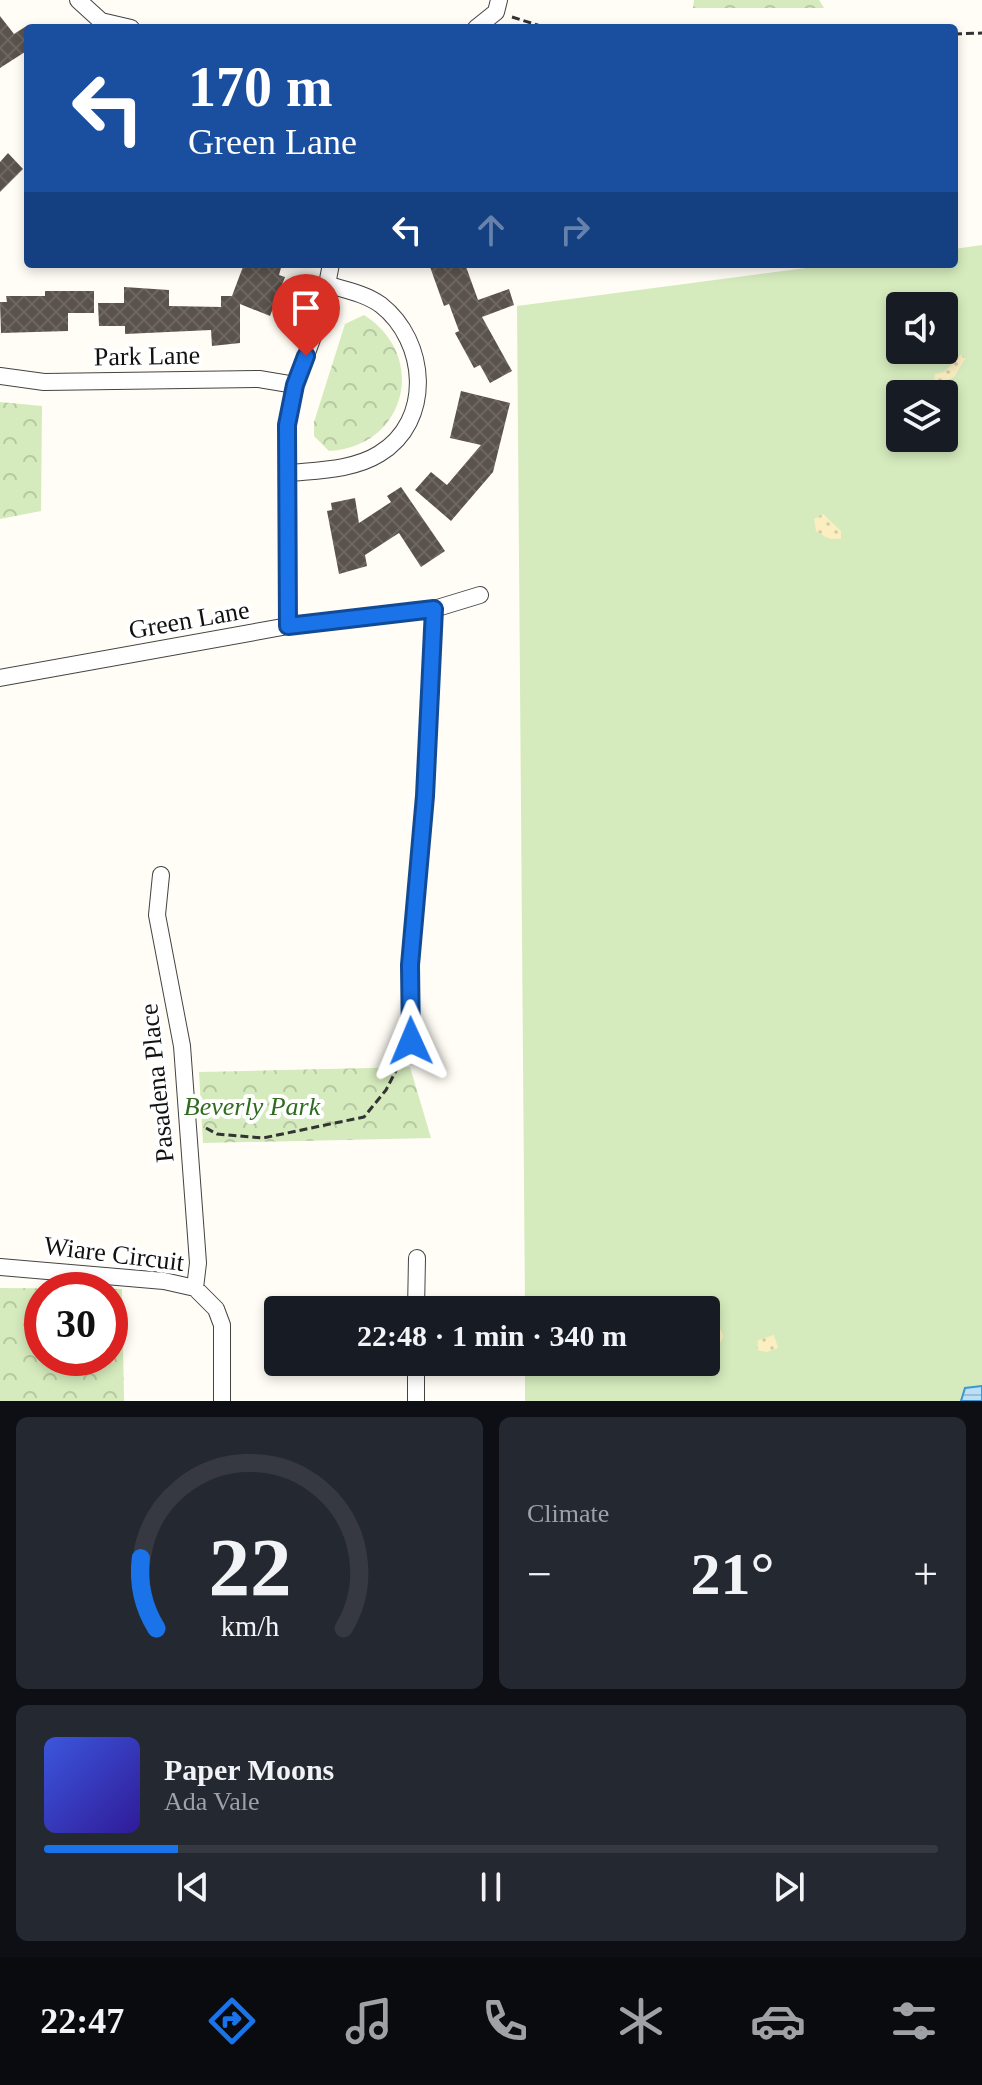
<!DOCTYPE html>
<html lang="en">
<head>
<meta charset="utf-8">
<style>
  body { margin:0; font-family:"Times New Roman",serif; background:#242831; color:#f1f3f6; height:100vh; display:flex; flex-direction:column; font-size:30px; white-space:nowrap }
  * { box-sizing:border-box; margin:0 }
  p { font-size:26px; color:#9ea1a6 }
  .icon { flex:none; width:44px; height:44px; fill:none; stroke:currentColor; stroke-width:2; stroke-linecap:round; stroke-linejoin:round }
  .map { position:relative; height:1401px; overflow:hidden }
  .details { display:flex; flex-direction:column; gap:16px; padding:16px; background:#0d0f14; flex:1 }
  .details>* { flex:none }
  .guide { position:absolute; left:24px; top:24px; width:934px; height:244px; border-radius:8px; box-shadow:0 4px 12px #0003; background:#1a4fa0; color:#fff; overflow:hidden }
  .controls { position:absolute; left:886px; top:292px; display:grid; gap:16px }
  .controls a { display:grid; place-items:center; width:72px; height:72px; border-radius:8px; background:#171b24; box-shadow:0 4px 12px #0003; font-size:40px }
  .speed { position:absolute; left:24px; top:1272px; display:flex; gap:16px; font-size:40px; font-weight:700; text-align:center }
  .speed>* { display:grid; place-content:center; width:104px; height:104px; border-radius:50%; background:#171b24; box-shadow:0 4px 12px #0003; line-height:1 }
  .speed .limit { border:12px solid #d22; background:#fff; color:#111 }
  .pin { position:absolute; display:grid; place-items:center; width:68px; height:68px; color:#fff; margin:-82px -34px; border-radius:50% 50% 50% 0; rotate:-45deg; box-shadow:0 0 8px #0007 }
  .pin .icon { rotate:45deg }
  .me { position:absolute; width:88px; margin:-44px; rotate:359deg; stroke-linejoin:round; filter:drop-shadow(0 0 6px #0008) }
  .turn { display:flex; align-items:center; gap:28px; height:168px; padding:0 32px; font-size:36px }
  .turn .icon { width:104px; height:104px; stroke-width:2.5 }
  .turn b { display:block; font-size:56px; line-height:68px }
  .lanes { display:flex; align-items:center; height:76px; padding:0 32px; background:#0003; justify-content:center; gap:40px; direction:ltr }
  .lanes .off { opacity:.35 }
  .big { font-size:60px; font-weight:700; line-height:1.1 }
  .details .widget { flex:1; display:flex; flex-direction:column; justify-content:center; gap:12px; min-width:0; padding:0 28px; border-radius:12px; background:#242831 }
  .details .dial { align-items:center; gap:0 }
  .dial svg { height:208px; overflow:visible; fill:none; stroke:#363941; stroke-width:7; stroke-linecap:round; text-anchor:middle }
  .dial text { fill:#f1f3f6; stroke:none }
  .song { display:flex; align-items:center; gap:24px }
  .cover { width:96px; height:96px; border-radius:12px; background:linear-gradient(135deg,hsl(230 70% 55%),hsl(250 70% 35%)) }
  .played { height:8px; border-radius:4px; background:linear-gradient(90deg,#1a73e8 15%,#363941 15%) }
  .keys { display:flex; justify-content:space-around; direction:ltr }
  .heat { display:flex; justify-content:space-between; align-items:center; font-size:44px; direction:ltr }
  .details .tiles { flex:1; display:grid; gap:16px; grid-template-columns:1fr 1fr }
  .widget:last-child { grid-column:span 2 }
  .trip { position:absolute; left:264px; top:1296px; width:456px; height:80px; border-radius:8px; background:#171b24; box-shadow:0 4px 12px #0003; font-weight:700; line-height:80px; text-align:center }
  .tab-bar { display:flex; height:128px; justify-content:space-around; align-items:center; background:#090b0e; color:#9ea1a6 }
  .tab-bar .icon { width:56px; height:56px }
  .tab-bar .active { color:#1a73e8 }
  .tab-bar b { font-size:36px; color:#f1f3f6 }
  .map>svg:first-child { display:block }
  .grass { fill:#d5ebbd; fill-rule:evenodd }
  .sand { fill:url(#sand-dots) }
  .park { fill:url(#park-crowns); fill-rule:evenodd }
  .water { fill:url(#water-rules); stroke:#3f96cf; stroke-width:2 }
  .building { fill:url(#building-cross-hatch) }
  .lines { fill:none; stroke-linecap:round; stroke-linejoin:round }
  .street-casing { stroke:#444; stroke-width:18 }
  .path { stroke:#333; stroke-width:3; stroke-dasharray:8 4; stroke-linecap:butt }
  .street { stroke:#fff; stroke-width:16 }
  .route-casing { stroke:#114b97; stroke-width:20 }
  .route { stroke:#1a73e8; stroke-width:14 }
  .labels { text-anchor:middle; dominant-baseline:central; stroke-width:8; stroke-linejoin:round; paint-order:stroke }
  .street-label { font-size:26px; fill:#111; stroke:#fff }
  .park-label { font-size:26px; font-style:italic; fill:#2f6b1f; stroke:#fff }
</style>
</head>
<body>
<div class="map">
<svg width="982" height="1401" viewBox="0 0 982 1401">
  <defs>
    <pattern id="sand-dots" width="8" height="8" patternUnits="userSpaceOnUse" patternTransform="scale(2)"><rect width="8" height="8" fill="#fbeec1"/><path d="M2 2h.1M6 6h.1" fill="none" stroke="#d6cba5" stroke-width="1.8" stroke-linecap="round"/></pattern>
    <pattern id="park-crowns" width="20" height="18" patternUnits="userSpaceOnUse" patternTransform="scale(2)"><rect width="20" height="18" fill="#d5ebbd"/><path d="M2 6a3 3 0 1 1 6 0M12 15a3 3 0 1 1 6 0" fill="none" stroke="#b6c8a1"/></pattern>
    <pattern id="water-rules" width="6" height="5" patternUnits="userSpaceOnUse" patternTransform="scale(2)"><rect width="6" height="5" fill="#b9e0f7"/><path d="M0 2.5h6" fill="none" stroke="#9ebfd3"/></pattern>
    <pattern id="building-cross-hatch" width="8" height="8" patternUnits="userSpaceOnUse" patternTransform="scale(2)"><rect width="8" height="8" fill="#5a524d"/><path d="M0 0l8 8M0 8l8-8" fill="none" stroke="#6d6662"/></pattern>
  </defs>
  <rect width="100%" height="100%" fill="#fffdf5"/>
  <path class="grass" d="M982 245V1401H525V1362H706V1310H525L517 306 837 264H954V249ZM900 306H944V350H900ZM900 394H944V438H900Z"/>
  <path class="sand" d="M962 354 965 359 954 377 939 384 934 382 935 374 944 372Z
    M823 514 841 531V539H829L816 531 814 519Z
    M705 1336a9 9 0 1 1 18 0a9 9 0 1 1-18 0Z
    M774 1335 778 1348 767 1352 757 1350 758 1340Z"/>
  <path class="park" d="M694 0H819L824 8H693Z
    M364 315C429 356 406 447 329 451L314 436V422L345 324Z
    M0 402 42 406 41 511 0 519Z
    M410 1067 431 1138 203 1143 199 1072Z
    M0 1288 122 1289 124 1401H0ZM110 1290V1358H42V1290Z"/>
  <path class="water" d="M982 1386V1401H961L965 1388Z"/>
  <path class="building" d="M0 16 14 34 28 25V50L0 68Z
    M8 153 23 169 0 192V162Z
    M244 264H282L279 275 285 277 270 316 240 304V343L212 346 211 330 125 334V326H99L98 303H124V287L169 290V306L221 307V296H232Z
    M429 264H465L478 300 509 289 514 305 482 317 512 371 490 383 480 365 474 368 455 333 459 331 449 304 444 306Z
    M45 291H94V313H68V331L1 333 0 302H7L6 296H45Z
    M461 391 510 403 493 472 451 521 415 490 431 472 447 485 481 445 450 438Z
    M401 487 445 551 421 567 399 533 365 555 367 566 339 574 327 511 332 510 331 503 355 498 359 523 391 502 387 496Z"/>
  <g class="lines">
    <defs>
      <path id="street" d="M78 0 101 21 131 28
        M476 28 496 12 499 0
        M0 376 44 382 259 379 295 385
        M289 473C319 470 353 470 379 454 434 421 427 341 381 305 366 294 346 290 329 285
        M288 626 287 425 295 385 321 315 331 264
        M0 678 288 626 434 609 480 595
        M161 875 157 915 182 1046 198 1263 195 1288
        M411 1041 410 965 425 796 434 609
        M0 1267 164 1281 195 1288 216 1309 222 1325V1401
        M416 1310 417 1258
        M416 1401V1362"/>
    </defs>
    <use href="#street" class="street-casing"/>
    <path class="path" d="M512 17 547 28
      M954 34 982 33
      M206 1128 217 1134 263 1138 364 1117 386 1090 404 1055"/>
    <use href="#street" class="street"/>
  </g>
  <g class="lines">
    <defs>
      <path id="route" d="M306 356 295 385 287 425 288 626 434 609 425 796 410 965 411 1041"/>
    </defs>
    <use href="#route" class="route-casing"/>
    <use href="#route" class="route"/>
  </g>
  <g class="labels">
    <g class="street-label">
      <text transform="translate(147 356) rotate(-1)">Park Lane</text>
      <text transform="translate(189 620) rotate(-10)">Green Lane</text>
      <text transform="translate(157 1083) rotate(-96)">Pasadena Place</text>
      <text transform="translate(114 1254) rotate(7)">Wiare Circuit</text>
    </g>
    <g class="park-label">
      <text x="252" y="1106">Beverly Park</text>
    </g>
  </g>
</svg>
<div class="controls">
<a><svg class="icon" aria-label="sound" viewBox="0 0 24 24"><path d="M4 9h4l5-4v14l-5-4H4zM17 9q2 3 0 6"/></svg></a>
<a><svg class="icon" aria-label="layers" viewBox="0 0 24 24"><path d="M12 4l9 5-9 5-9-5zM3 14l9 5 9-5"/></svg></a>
</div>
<div class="speed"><div class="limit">30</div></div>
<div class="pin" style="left:306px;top:356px;background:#d93025"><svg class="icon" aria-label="arrive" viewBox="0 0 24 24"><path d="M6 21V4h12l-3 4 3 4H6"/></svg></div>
<svg class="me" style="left:411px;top:1041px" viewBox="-20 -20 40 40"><path d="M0-17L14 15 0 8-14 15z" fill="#1a73e8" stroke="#fff" stroke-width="4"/></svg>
<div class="trip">22:48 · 1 min · 340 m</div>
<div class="guide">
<div class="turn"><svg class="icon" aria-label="left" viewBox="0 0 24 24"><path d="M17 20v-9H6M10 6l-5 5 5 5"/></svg><div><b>170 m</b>Green Lane</div></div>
<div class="lanes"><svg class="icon" aria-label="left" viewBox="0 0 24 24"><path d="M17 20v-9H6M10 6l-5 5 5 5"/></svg><svg class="icon off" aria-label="ahead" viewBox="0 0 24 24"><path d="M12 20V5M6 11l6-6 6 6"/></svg><svg class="icon off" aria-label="right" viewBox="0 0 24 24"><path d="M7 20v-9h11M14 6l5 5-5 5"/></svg></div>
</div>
</div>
<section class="details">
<div class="tiles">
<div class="widget dial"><svg viewBox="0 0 100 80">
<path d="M14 69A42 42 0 1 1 86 69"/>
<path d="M14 69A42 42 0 0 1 8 42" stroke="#1a73e8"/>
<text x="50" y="56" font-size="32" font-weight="700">22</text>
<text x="50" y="72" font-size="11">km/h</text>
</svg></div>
<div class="widget"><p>Climate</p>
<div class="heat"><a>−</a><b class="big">21°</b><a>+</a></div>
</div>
<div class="widget">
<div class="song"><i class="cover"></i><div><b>Paper Moons</b><p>Ada Vale</p></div></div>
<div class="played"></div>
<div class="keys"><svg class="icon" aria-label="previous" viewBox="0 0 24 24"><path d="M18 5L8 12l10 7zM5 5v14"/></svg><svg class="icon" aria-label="pause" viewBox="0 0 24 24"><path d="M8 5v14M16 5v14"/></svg><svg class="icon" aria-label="next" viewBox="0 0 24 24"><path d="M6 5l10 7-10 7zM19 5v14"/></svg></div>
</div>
</div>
</section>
<nav class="tab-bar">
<b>22:47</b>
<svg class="icon active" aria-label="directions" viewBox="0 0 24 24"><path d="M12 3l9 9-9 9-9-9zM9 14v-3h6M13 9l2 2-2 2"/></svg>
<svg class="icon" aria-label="music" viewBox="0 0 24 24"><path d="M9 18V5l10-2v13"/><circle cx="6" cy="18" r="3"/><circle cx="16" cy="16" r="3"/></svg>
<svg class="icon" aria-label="phone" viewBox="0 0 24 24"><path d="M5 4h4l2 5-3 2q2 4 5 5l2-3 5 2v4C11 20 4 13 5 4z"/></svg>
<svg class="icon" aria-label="climate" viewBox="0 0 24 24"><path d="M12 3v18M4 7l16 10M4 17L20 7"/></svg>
<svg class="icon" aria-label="car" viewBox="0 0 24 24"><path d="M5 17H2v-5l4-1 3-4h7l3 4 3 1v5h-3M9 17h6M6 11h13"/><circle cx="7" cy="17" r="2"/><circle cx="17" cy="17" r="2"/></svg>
<svg class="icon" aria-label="filters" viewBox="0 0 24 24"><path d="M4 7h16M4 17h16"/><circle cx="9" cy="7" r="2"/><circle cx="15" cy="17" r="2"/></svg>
</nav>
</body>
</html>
